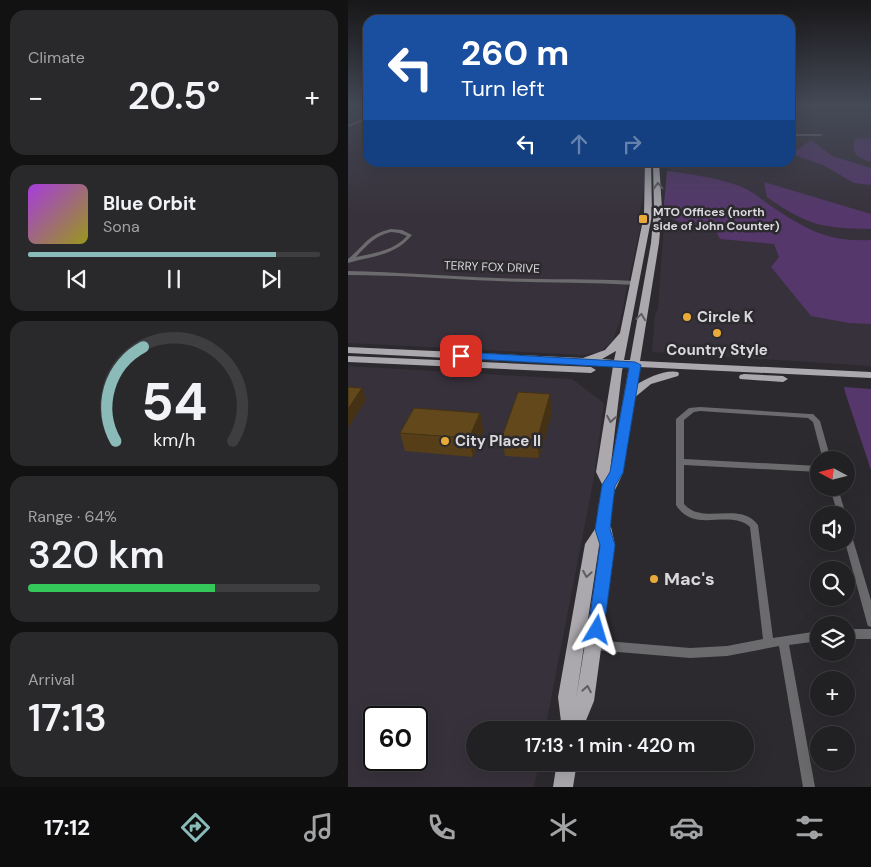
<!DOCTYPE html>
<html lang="en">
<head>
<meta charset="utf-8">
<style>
  body { margin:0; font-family:"DM Sans",sans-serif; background:#29282a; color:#f1f3f6; height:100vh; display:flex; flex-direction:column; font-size:19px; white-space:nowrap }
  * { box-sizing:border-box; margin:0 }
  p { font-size:16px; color:#a2a3a5 }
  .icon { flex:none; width:28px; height:28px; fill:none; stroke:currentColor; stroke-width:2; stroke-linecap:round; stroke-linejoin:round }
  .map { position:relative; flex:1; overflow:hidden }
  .sheet { display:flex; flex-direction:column; gap:10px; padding:10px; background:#121213; width:348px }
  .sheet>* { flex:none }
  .guide { position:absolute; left:15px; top:15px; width:432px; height:152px; border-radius:15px; box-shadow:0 5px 20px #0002,0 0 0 1px #3e3e40; background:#1a4fa0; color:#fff; overflow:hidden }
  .needle { width:32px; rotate:277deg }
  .fabs { position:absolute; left:462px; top:451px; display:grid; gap:10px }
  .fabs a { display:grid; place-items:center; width:45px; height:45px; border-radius:50%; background:#212022; box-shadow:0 5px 20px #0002,0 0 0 1px #3e3e40; font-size:25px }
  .speed { position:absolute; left:15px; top:706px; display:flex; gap:10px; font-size:25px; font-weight:700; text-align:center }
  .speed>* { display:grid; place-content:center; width:65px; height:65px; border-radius:50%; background:#212022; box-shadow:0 5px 20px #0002,0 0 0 1px #3e3e40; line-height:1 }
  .speed .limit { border:2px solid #111; border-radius:8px; background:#fff; color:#111 }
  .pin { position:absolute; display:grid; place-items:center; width:42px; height:42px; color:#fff; margin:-21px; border-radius:10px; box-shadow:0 2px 8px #0006 }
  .me { position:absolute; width:55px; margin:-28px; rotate:7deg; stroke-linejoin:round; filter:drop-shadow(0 0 4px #0008) }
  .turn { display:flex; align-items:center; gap:18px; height:105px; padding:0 15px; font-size:22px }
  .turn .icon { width:65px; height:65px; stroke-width:2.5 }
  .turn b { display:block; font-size:35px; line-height:42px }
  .lanes { display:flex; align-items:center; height:48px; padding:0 15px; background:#0003; justify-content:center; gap:25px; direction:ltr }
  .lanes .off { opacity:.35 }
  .big { font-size:38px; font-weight:600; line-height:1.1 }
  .sheet .widget { flex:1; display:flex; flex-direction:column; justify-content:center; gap:8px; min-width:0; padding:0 18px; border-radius:15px; background:#29282a }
  .sheet .dial { align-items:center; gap:0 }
  .dial svg { height:130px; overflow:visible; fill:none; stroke:#3e3e40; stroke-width:7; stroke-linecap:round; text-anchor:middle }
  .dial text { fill:#f1f3f6; stroke:none }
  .song { display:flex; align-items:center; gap:15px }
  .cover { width:60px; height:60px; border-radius:8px; background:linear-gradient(135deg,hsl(280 70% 55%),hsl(60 70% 35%)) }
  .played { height:5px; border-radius:2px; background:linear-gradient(90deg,#8bbbb9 85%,#3e3e40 85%) }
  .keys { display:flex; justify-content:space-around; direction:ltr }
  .heat { display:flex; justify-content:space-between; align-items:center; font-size:28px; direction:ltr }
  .charge { height:8px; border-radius:4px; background:linear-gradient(90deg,#34c759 64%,#3e3e40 0) }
  .trip { position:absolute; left:118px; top:721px; width:288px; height:50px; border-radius:25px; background:#212022; box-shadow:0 5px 20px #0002,0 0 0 1px #3e3e40; font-weight:600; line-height:50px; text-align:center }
  .tab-bar { display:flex; height:80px; justify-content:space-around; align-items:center; background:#0d0d0e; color:#a2a3a5 }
  .tab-bar .icon { width:35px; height:35px }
  .tab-bar .current { color:#8bbbb9 }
  .tab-bar b { font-size:22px; color:#f1f3f6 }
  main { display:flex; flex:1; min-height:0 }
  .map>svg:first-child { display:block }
  .built { fill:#37313b; fill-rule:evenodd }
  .green { fill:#55376c }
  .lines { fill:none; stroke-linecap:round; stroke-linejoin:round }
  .minor { fill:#6b6a6d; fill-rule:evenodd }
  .primary { fill:#aba9ae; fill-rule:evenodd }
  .rail-casing { stroke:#908f92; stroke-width:2 }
  .rail { stroke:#2c2a2e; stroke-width:1; stroke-dasharray:4; stroke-linecap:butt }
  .wall { fill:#553e18 }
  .shaded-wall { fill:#453214 }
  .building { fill:#63481c; stroke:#453214 }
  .oneway { stroke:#5f5d61 }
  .route { fill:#1a73e8; stroke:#114b97 }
  .poi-dot { fill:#eaaa39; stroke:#2c2a2e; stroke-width:2 }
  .labels { text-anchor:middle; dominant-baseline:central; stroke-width:5; stroke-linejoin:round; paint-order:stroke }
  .far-poi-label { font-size:12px; font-weight:bold; fill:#d9d8db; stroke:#2c2a2e; text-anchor:start }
  .far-street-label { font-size:12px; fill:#d9d8db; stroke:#2c2a2e }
  .poi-label { font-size:15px; font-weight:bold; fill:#d9d8db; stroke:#2c2a2e; text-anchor:start }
  .near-poi-label { font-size:18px; font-weight:bold; fill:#d9d8db; stroke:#2c2a2e; text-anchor:start }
</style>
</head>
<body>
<main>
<section class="sheet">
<div class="widget"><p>Climate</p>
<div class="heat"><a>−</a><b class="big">20.5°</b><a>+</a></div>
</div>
<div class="widget">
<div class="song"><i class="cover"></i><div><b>Blue Orbit</b><p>Sona</p></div></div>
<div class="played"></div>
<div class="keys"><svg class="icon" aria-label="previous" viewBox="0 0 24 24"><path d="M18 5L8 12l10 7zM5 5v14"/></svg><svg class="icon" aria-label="pause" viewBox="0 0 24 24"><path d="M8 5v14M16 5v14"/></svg><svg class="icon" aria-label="next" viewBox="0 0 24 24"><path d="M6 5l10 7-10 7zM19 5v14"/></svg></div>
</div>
<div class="widget dial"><svg viewBox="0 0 100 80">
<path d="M14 69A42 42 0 1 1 86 69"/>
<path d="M14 69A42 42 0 0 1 31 11" stroke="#8bbbb9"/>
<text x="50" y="56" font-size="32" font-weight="700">54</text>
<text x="50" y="72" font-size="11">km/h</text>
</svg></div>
<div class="widget"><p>Range · 64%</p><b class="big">320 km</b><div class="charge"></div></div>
<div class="widget"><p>Arrival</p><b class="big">17:13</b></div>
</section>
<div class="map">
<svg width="524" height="787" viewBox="0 0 524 787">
  <rect width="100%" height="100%" fill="#2c2a2e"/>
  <path class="built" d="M443 105H523V366L304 352 307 314 310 309 320 163 442 162Z
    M20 107V162L301 163 292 211 293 224 272 321 264 342 252 352 236 355 0 343V112Z
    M0 366 224 379 256 403 246 477 197 730H126V762L191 763 186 787H0ZM26 718H69V760H26Z"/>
  <path class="green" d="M523 138H524L523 162C510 158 502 154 507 139Z
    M463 140 484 156 523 168V185L506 183 475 165 443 154Z
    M319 171C344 174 370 178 394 187 404 191 414 200 423 206 459 230 480 242 523 240V324L501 323 463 316 423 267 431 257 426 244 372 239 364 223 332 222 315 214Z
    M416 182 523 214V229C474 228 460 226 419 197Z
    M496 387 523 389V470L497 392Z"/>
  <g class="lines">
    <path class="minor" d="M20 117V119L0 127V125Z
      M442 134H473L475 135 473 136H442Z
      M43 229 54 230 64 235C47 256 24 256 0 263V259C16 246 20 234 43 229ZM43 232 51 233 59 236C45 251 27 253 8 257 18 246 28 235 43 232Z
      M0 271C50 272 99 276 149 278 195 280 241 278 287 281L290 283 287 285C241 282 195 283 149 281 99 279 50 275 0 275Z
      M352 407 462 414H465L472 421 483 460H475L465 422 460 418 352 411 346 412 336 420V459L471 466V472L336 465V504C355 526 392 500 410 525L425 638 471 631V641L441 645 467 787H455L431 646 379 656 342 658 246 650 242 648 241 645 242 642 246 640 342 648 379 646 415 639 402 527C399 524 395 522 391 521 369 515 344 530 328 505V419L341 408Z
      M482 488H490L498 515H490Z
      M499 529 502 531 503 533 524 604V627L520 626 519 623 497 542H499Z
      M499 629H524V639H499Z"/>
    <path class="primary" d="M297 162H303L304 215 276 360H282L303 243 306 209 305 162H311L314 209 311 243 292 361 524 372V378L291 367 288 385C298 378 318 369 330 372L331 374 330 376 303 384 286 398 275 473 267 490 263 508V527L267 545 246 701 234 730H214L210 697 237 544 249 526 250 508 255 486 248 472 265 366 0 353V347L235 358 257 350 272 333 296 215ZM268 351 266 360 254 359ZM275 366 281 367 262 472 274 371ZM252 544 253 545 228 699 251 546Z
      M0 356 243 367 248 370 243 373 0 362Z
      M396 374 435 376 440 379 435 382 392 379 391 377 392 375Z
      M209 762H229L225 787H205Z"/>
    <defs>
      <path id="rail" d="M0 108 13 105"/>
    </defs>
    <use href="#rail" class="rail-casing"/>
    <use href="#rail" class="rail"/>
  </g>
  <path class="wall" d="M204 412 191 458 157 456 154 437Z
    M132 413 135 431 125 457 57 451 52 433Z"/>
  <path class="shaded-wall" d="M14 388 18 400 0 428V409Z
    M202 394 204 412 191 458 189 440Z
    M132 413 135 431 125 457 121 438Z"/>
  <path class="building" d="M0 387 14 388 0 409Z
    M170 392 202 394 189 440 154 437Z
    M66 408 132 413 121 438 52 433Z"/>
  <defs><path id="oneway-chevron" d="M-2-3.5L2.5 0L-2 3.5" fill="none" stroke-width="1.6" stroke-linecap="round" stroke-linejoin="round" transform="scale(1.25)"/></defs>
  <g class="oneway">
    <use href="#oneway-chevron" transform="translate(310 186) rotate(-92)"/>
    <use href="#oneway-chevron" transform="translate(293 317) rotate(-82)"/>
    <use href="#oneway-chevron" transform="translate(263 419) rotate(99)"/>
    <use href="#oneway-chevron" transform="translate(239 574) rotate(99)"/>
    <use href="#oneway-chevron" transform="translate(239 689) rotate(-80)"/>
  </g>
  <linearGradient id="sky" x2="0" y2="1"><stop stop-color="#181719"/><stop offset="0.49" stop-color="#454a57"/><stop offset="1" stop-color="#454a57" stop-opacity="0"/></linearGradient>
  <rect width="524" height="215" fill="url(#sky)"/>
  <path class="route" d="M113 352 287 362 293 365 275 473 267 486 262 529 267 545 255 635 249 637 243 635 240 630 252 545 247 529 254 485 262 472 281 368 109 358 108 356Z"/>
  <g class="poi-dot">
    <rect x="290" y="214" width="10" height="10" rx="2.5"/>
    <circle cx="339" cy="317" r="5"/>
    <circle cx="369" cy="333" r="5"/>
    <circle cx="97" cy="441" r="5"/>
    <circle cx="306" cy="579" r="5"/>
  </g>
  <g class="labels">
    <g class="far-poi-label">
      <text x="305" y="212">MTO Offices (north<tspan x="305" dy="14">side of John Counter)</tspan></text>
    </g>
    <g class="far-street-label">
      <text transform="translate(144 267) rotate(2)">TERRY FOX DRIVE</text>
    </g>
    <g class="poi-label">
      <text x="349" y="317">Circle K</text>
      <text x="369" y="350" text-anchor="middle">Country Style</text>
      <text x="107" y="441">City Place II</text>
    </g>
    <g class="near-poi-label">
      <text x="316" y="579">Mac's</text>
    </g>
  </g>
</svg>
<div class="fabs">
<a><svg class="needle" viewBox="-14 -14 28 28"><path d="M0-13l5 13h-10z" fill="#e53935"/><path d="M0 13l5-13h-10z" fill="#a2a3a5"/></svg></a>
<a><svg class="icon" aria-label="sound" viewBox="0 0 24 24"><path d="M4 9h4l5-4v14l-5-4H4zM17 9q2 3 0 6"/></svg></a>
<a><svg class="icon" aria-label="search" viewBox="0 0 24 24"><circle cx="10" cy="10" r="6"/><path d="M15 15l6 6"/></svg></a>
<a><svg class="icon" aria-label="layers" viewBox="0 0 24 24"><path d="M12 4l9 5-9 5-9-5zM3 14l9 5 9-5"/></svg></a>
<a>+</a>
<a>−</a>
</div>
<div class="speed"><div class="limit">60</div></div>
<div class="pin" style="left:113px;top:356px;background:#d93025"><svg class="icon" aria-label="arrive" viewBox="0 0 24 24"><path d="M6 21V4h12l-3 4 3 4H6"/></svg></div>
<svg class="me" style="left:249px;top:630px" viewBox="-20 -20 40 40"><path d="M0-17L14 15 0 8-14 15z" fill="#1a73e8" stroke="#fff" stroke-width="4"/></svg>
<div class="trip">17:13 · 1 min · 420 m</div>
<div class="guide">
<div class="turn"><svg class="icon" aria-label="left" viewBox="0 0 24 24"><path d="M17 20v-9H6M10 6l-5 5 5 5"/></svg><div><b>260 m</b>Turn left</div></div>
<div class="lanes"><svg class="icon" aria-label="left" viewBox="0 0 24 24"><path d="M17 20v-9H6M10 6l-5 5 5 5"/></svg><svg class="icon off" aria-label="ahead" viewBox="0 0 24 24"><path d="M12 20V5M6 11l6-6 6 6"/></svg><svg class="icon off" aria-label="right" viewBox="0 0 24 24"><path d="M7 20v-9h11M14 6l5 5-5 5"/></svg></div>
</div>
</div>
</main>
<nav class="tab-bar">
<b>17:12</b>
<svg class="icon current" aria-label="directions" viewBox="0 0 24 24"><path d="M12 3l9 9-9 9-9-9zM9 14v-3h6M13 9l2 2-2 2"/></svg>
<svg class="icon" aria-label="music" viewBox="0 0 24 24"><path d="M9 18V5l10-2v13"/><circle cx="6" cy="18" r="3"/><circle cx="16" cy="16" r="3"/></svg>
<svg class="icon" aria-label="phone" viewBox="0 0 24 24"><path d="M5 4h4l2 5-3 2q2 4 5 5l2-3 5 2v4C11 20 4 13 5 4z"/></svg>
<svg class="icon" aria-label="climate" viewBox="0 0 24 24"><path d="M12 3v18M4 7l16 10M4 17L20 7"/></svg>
<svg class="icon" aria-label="car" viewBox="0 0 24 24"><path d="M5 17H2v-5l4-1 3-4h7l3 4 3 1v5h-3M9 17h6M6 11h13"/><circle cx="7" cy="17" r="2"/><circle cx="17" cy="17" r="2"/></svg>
<svg class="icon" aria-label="filters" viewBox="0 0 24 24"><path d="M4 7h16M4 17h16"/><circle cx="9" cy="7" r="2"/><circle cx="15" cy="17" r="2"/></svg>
</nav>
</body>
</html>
